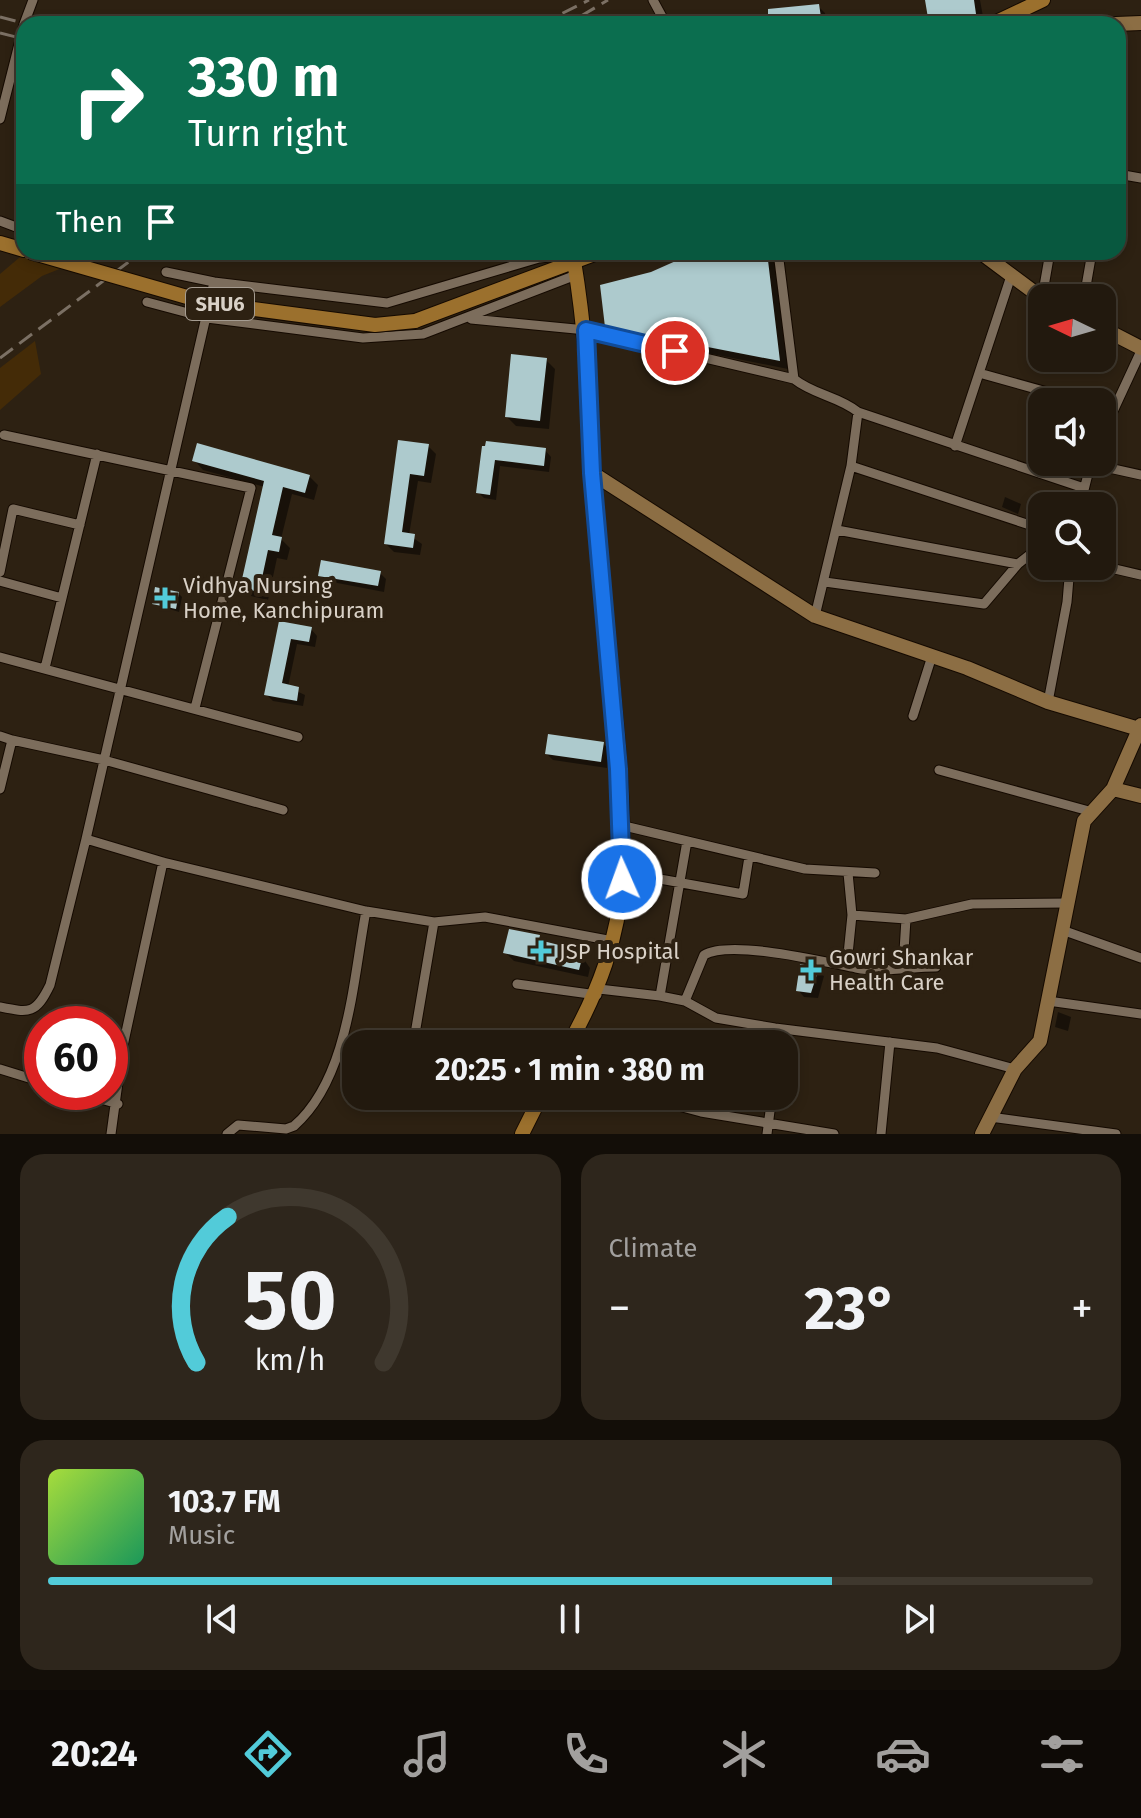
<!DOCTYPE html>
<html lang="en">
<head>
<meta charset="utf-8">
<style>
  body { margin:0; font-family:"Fira Sans",sans-serif; background:#2e261c; color:#f1f3f6; height:100vh; display:flex; flex-direction:column; font-size:30px; white-space:nowrap }
  * { box-sizing:border-box; margin:0 }
  p { font-size:26px; color:#a2a09e }
  .icon { flex:none; width:44px; height:44px; fill:none; stroke:currentColor; stroke-width:2; stroke-linecap:round; stroke-linejoin:round }
  .map { position:relative; height:1134px; overflow:hidden }
  .side { display:flex; flex-direction:column; gap:20px; padding:20px; background:#130e08; flex:1 }
  .side>* { flex:none }
  .banner { position:absolute; left:16px; top:16px; width:1110px; height:244px; border-radius:24px; box-shadow:0 4px 12px #0003,0 0 0 2px #3f382e; background:#0b6e4f; color:#fff; overflow:hidden }
  .needle { width:52px; rotate:275deg }
  .buttons { position:absolute; left:1028px; top:284px; display:grid; gap:16px }
  .buttons a { display:grid; place-items:center; width:88px; height:88px; border-radius:16px; background:#22190e; box-shadow:0 4px 12px #0003,0 0 0 2px #3f382e; font-size:40px }
  .speed { position:absolute; left:24px; top:1006px; display:flex; gap:16px; font-size:40px; font-weight:700; text-align:center }
  .speed>* { display:grid; place-content:center; width:104px; height:104px; border-radius:50%; background:#22190e; box-shadow:0 4px 12px #0003,0 0 0 2px #3f382e; line-height:1 }
  .speed .limit { border:12px solid #d22; background:#fff; color:#111 }
  .pin { position:absolute; display:grid; place-items:center; width:68px; height:68px; color:#fff; margin:-34px; border:4px solid #fff; border-radius:50%; box-shadow:0 2px 8px #0007 }
  .me { position:absolute; width:88px; margin:-44px; rotate:358deg; stroke-linejoin:round; filter:drop-shadow(0 0 6px #0008) }
  .turn { display:flex; align-items:center; gap:28px; height:168px; padding:0 40px; font-size:36px }
  .turn .icon { width:104px; height:104px; stroke-width:2.5 }
  .turn b { display:block; font-size:56px; line-height:68px }
  .then { display:flex; align-items:center; height:76px; padding:0 40px; background:#0003; gap:16px; font-size:30px }
  .big { font-size:60px; font-weight:700; line-height:1.1 }
  .side .card { flex:1; display:flex; flex-direction:column; justify-content:center; gap:12px; min-width:0; padding:0 28px; border-radius:24px; background:#2e261c }
  .side .dial { align-items:center; gap:0 }
  .dial svg { height:208px; overflow:visible; fill:none; stroke:#3f382e; stroke-width:7; stroke-linecap:round; text-anchor:middle }
  .dial text { fill:#f1f3f6; stroke:none }
  .song { display:flex; align-items:center; gap:24px }
  .cover { width:96px; height:96px; border-radius:12px; background:linear-gradient(135deg,hsl(80 70% 55%),hsl(150 70% 35%)) }
  .played { height:8px; border-radius:4px; background:linear-gradient(90deg,#52cbd9 75%,#3f382e 75%) }
  .keys { display:flex; justify-content:space-around; direction:ltr }
  .heat { display:flex; justify-content:space-between; align-items:center; font-size:44px; direction:ltr }
  .side .tiles { flex:1; display:grid; gap:20px; grid-template-columns:1fr 1fr }
  .card:last-child { grid-column:span 2 }
  .trip { position:absolute; left:342px; top:1030px; width:456px; height:80px; border-radius:24px; background:#22190e; box-shadow:0 4px 12px #0003,0 0 0 2px #3f382e; font-weight:700; line-height:80px; text-align:center }
  .tab-bar { display:flex; height:128px; justify-content:space-around; align-items:center; background:#0e0a06; color:#a2a09e }
  .tab-bar .icon { width:56px; height:56px }
  .tab-bar .selected { color:#52cbd9 }
  .tab-bar b { font-size:36px; color:#f1f3f6 }
  .map>svg:first-child { display:block }
  .green { fill:#442b07 }
  .shadow { fill:#0007 }
  .building { fill:#adcacd }
  .lines { fill:none; stroke-linecap:round; stroke-linejoin:round }
  .street-casing { stroke:#150a01; stroke-width:11 }
  .secondary-casing { stroke:#150a01; stroke-width:16 }
  .primary-casing { stroke:#150a01; stroke-width:16 }
  .street { stroke:#7c6d5c; stroke-width:9 }
  .secondary { stroke:#8c6e44; stroke-width:14 }
  .primary { stroke:#9b702d; stroke-width:14 }
  .rail { stroke:#7b7064; stroke-width:3; stroke-dasharray:16 8; stroke-linecap:butt }
  .primary-bridge-casing { stroke:#150a01; stroke-width:16; stroke-linecap:butt }
  .primary-bridge { stroke:#9b702d; stroke-width:14 }
  .route-casing { stroke:#114b97; stroke-width:20 }
  .route { stroke:#1a73e8; stroke-width:14 }
  .poi-dot { fill:#52cbd9; stroke:#2d2112; stroke-width:3 }
  .labels { text-anchor:middle; dominant-baseline:central; stroke-width:8; stroke-linejoin:round; paint-order:stroke }
  .shield { fill:#2d2112; stroke:#a59c91; stroke-width:2 }
  .shield-label { font-size:20px; font-weight:bold; fill:#d9d1c7 }
  .poi-label { font-size:22px; fill:#d9d1c7; stroke:#2d2112; text-anchor:start }
</style>
</head>
<body>
<div class="map">
<svg width="1141" height="1134" viewBox="0 0 1141 1134">
  <rect width="100%" height="100%" fill="#2d2112"/>
  <path class="green" d="M26 252 67 266 42 276 0 307V274Z
    M35 341 41 374 0 410V368Z"/>
  <path class="shadow" d="M927 0H980L984 22 931 24Z
    M818 6 825 13 826 24H770Z
    M700 252H774L788 369 616 335 607 326 652 274Z
    M546 360 555 369 549 429 516 426 507 417Z
    M400 442 428 446 436 454 431 483 418 481 409 535 422 544 420 555 394 552 386 544Z
    M484 448 545 450 551 457 549 472 500 466 496 500 484 498 478 492Z
    M195 461 309 476 318 485 314 500 292 494 281 539 290 548 287 560 277 558 268 600 251 596 242 587 265 487 203 470Z
    M1005 497 1021 504 1018 514 1002 507Z
    M380 573 386 579 384 592 327 581 320 575Z
    M178 593 182 597 179 612 154 604Z
    M281 623 311 629 317 636 315 647 297 644 288 687 305 695 303 706 273 701 266 694Z
    M603 744 610 750 607 768 553 760 547 754Z
    M539 937 546 943 578 951 590 968 588 977 514 961 505 952Z
    M818 970 824 976 818 998 804 997 798 990Z
    M1058 1012 1071 1017 1068 1031 1055 1027Z"/>
  <path class="building" d="M925 0H974L976 14 929 24Z
    M819 4 822 24H768V9Z
    M696 252H767L780 361 605 327 600 285 651 272Z
    M511 354 547 358 540 421 505 417Z
    M398 440 429 444 424 476 410 474 402 532 415 534 413 548 384 544Z
    M486 441 546 448 544 466 495 460 490 495 476 493 482 446H485Z
    M197 443 310 475 305 493 283 487 272 535 282 537 279 552 268 550 259 592 240 588 264 481 192 461Z
    M321 560 381 571 378 586 318 576Z
    M155 587 179 592 176 609 152 604Z
    M279 621 312 627 309 642 291 639 282 683 299 687 297 701 264 695Z
    M548 734 604 742 601 762 545 754Z
    M509 929 540 935 539 940 579 950 582 958 579 970 503 953Z
    M800 964 819 968 811 993 796 991Z"/>
  <g class="lines">
    <defs>
      <path id="street" d="M653 0 666 24
        M24 24 33 0
        M0 119 24 24
        M1118 174 1141 178
        M0 221 24 230
        M778 252 794 379C814 395 838 396 858 412L851 466 815 616
        M573 255 539 258 387 303 214 282 86 839 163 862 366 911 434 922 485 917 613 941
        M166 272 214 282
        M1042 298 1050 252
        M1084 298 1092 252
        M147 302 207 318 363 338 423 334 576 275
        M471 319 586 330 794 379
        M979 373 1083 402
        M858 412 1084 488
        M4 435 251 488 195 708
        M1102 435 1141 351
        M955 446 1012 273
        M1091 464 1141 475
        M851 466 1042 529
        M1080 506 1091 462
        M837 530 1018 564
        M1102 566 1141 575
        M0 572 13 509 80 525
        M0 581 62 598
        M825 582 984 604 1018 564 1042 545
        M0 657 298 737
        M45 668 97 454
        M1048 702 1067 602 1070 566
        M913 716 932 656
        M0 736 12 740
        M939 770 1089 811
        M0 789 12 740 104 760 283 810
        M620 825 805 869 875 873
        M621 872 743 894 749 857
        M852 915 906 919 972 904 1067 903
        M1062 930 1141 958
        M847 964 852 915 848 873
        M903 967 906 919
        M517 984 597 995
        M599 989 660 996 685 1001 716 1018 775 1028 937 1048 1015 1069
        M660 996 687 841
        M685 1001 704 955C730 939 825 962 856 968 880 973 911 967 936 967
        M1048 1001 1141 1014
        M0 1007C30 1013 36 1014 50 985L86 839
        M416 1028 434 922
        M779 1044 781 1029
        M0 1069 42 1082
        M77 1092 118 1104
        M641 1096 701 1112 834 1134
        M990 1117 1116 1134
        M111 1134 123 1046 163 862
        M227 1134 238 1125 286 1129 294 1126C349 1078 353 979 366 911
        M767 1134 772 1096
        M881 1134 890 1042"/>
      <path id="secondary" d="M1116 24 1141 23
        M980 252 1042 298
        M1102 328 1141 348
        M592 473 815 616 967 668 1048 702 1139 729
        M1113 789 1141 796
        M982 1134 1015 1069 1040 1041 1084 821 1113 789 1141 725"/>
      <path id="primary" d="M992 24 1043 0
        M0 243 24 250
        M415 321 600 252
        M569 1044C598 992 619 939 622 878 626 770 608 659 599 551 591 454 590 357 574 261
        M522 1134 541 1096"/>
    </defs>
    <use href="#street" class="street-casing"/>
    <use href="#secondary" class="secondary-casing"/>
    <use href="#primary" class="primary-casing"/>
    <use href="#street" class="street"/>
    <use href="#secondary" class="secondary"/>
    <use href="#primary" class="primary"/>
    <path class="rail" d="M581 16 608 0
      M0 17 27 24
      M541 24 589 0
      M0 33 24 39
      M0 358 142 252"/>
    <defs>
      <path id="primary-bridge" d="M30 252 208 303 375 325 415 321"/>
    </defs>
    <use href="#primary-bridge" class="primary-bridge-casing"/>
    <use href="#primary-bridge" class="primary-bridge"/>
  </g>
  <g class="lines">
    <defs>
      <path id="route" d="M622 879 618 769 592 473 586 330 675 351"/>
    </defs>
    <use href="#route" class="route-casing"/>
    <use href="#route" class="route"/>
  </g>
  <g class="poi-dot">
    <path d="M161 586h8v8h8v8h-8v8h-8v-8h-8v-8h8z"/>
    <path d="M537 939h8v8h8v8h-8v8h-8v-8h-8v-8h8z"/>
    <path d="M807 958h8v8h8v8h-8v8h-8v-8h-8v-8h8z"/>
  </g>
  <g class="labels">
    <rect class="shield" x="186" y="288" width="68" height="32" rx="6"/>
    <g class="shield-label">
      <text x="220" y="304">SHU6</text>
    </g>
    <g class="poi-label">
      <text x="183" y="585">Vidhya Nursing<tspan x="183" dy="25">Home, Kanchipuram</tspan></text>
      <text x="559" y="951">JSP Hospital</text>
      <text x="829" y="957">Gowri Shankar<tspan x="829" dy="25">Health Care</tspan></text>
    </g>
  </g>
</svg>
<div class="buttons">
<a><svg class="needle" viewBox="-14 -14 28 28"><path d="M0-13l5 13h-10z" fill="#e53935"/><path d="M0 13l5-13h-10z" fill="#a2a09e"/></svg></a>
<a><svg class="icon" aria-label="sound" viewBox="0 0 24 24"><path d="M4 9h4l5-4v14l-5-4H4zM17 9q2 3 0 6"/></svg></a>
<a><svg class="icon" aria-label="search" viewBox="0 0 24 24"><circle cx="10" cy="10" r="6"/><path d="M15 15l6 6"/></svg></a>
</div>
<div class="speed"><div class="limit">60</div></div>
<div class="pin" style="left:675px;top:351px;background:#d93025"><svg class="icon" aria-label="arrive" viewBox="0 0 24 24"><path d="M6 21V4h12l-3 4 3 4H6"/></svg></div>
<svg class="me" style="left:622px;top:879px" viewBox="-20 -20 40 40"><circle r="17" fill="#1a73e8" stroke="#fff" stroke-width="3"/><path d="M0-11L8 9 0 5-8 9z" fill="#fff"/></svg>
<div class="trip">20:25 · 1 min · 380 m</div>
<div class="banner">
<div class="turn"><svg class="icon" aria-label="right" viewBox="0 0 24 24"><path d="M7 20v-9h11M14 6l5 5-5 5"/></svg><div><b>330 m</b>Turn right</div></div>
<div class="then">Then<svg class="icon" aria-label="arrive" viewBox="0 0 24 24"><path d="M6 21V4h12l-3 4 3 4H6"/></svg></div>
</div>
</div>
<section class="side">
<div class="tiles">
<div class="card dial"><svg viewBox="0 0 100 80">
<path d="M14 69A42 42 0 1 1 86 69"/>
<path d="M14 69A42 42 0 0 1 26 13" stroke="#52cbd9"/>
<text x="50" y="56" font-size="32" font-weight="700">50</text>
<text x="50" y="72" font-size="11">km/h</text>
</svg></div>
<div class="card"><p>Climate</p>
<div class="heat"><a>−</a><b class="big">23°</b><a>+</a></div>
</div>
<div class="card">
<div class="song"><i class="cover"></i><div><b>103.7 FM</b><p>Music</p></div></div>
<div class="played"></div>
<div class="keys"><svg class="icon" aria-label="previous" viewBox="0 0 24 24"><path d="M18 5L8 12l10 7zM5 5v14"/></svg><svg class="icon" aria-label="pause" viewBox="0 0 24 24"><path d="M8 5v14M16 5v14"/></svg><svg class="icon" aria-label="next" viewBox="0 0 24 24"><path d="M6 5l10 7-10 7zM19 5v14"/></svg></div>
</div>
</div>
</section>
<nav class="tab-bar">
<b>20:24</b>
<svg class="icon selected" aria-label="directions" viewBox="0 0 24 24"><path d="M12 3l9 9-9 9-9-9zM9 14v-3h6M13 9l2 2-2 2"/></svg>
<svg class="icon" aria-label="music" viewBox="0 0 24 24"><path d="M9 18V5l10-2v13"/><circle cx="6" cy="18" r="3"/><circle cx="16" cy="16" r="3"/></svg>
<svg class="icon" aria-label="phone" viewBox="0 0 24 24"><path d="M5 4h4l2 5-3 2q2 4 5 5l2-3 5 2v4C11 20 4 13 5 4z"/></svg>
<svg class="icon" aria-label="climate" viewBox="0 0 24 24"><path d="M12 3v18M4 7l16 10M4 17L20 7"/></svg>
<svg class="icon" aria-label="car" viewBox="0 0 24 24"><path d="M5 17H2v-5l4-1 3-4h7l3 4 3 1v5h-3M9 17h6M6 11h13"/><circle cx="7" cy="17" r="2"/><circle cx="17" cy="17" r="2"/></svg>
<svg class="icon" aria-label="filters" viewBox="0 0 24 24"><path d="M4 7h16M4 17h16"/><circle cx="9" cy="7" r="2"/><circle cx="15" cy="17" r="2"/></svg>
</nav>
</body>
</html>
